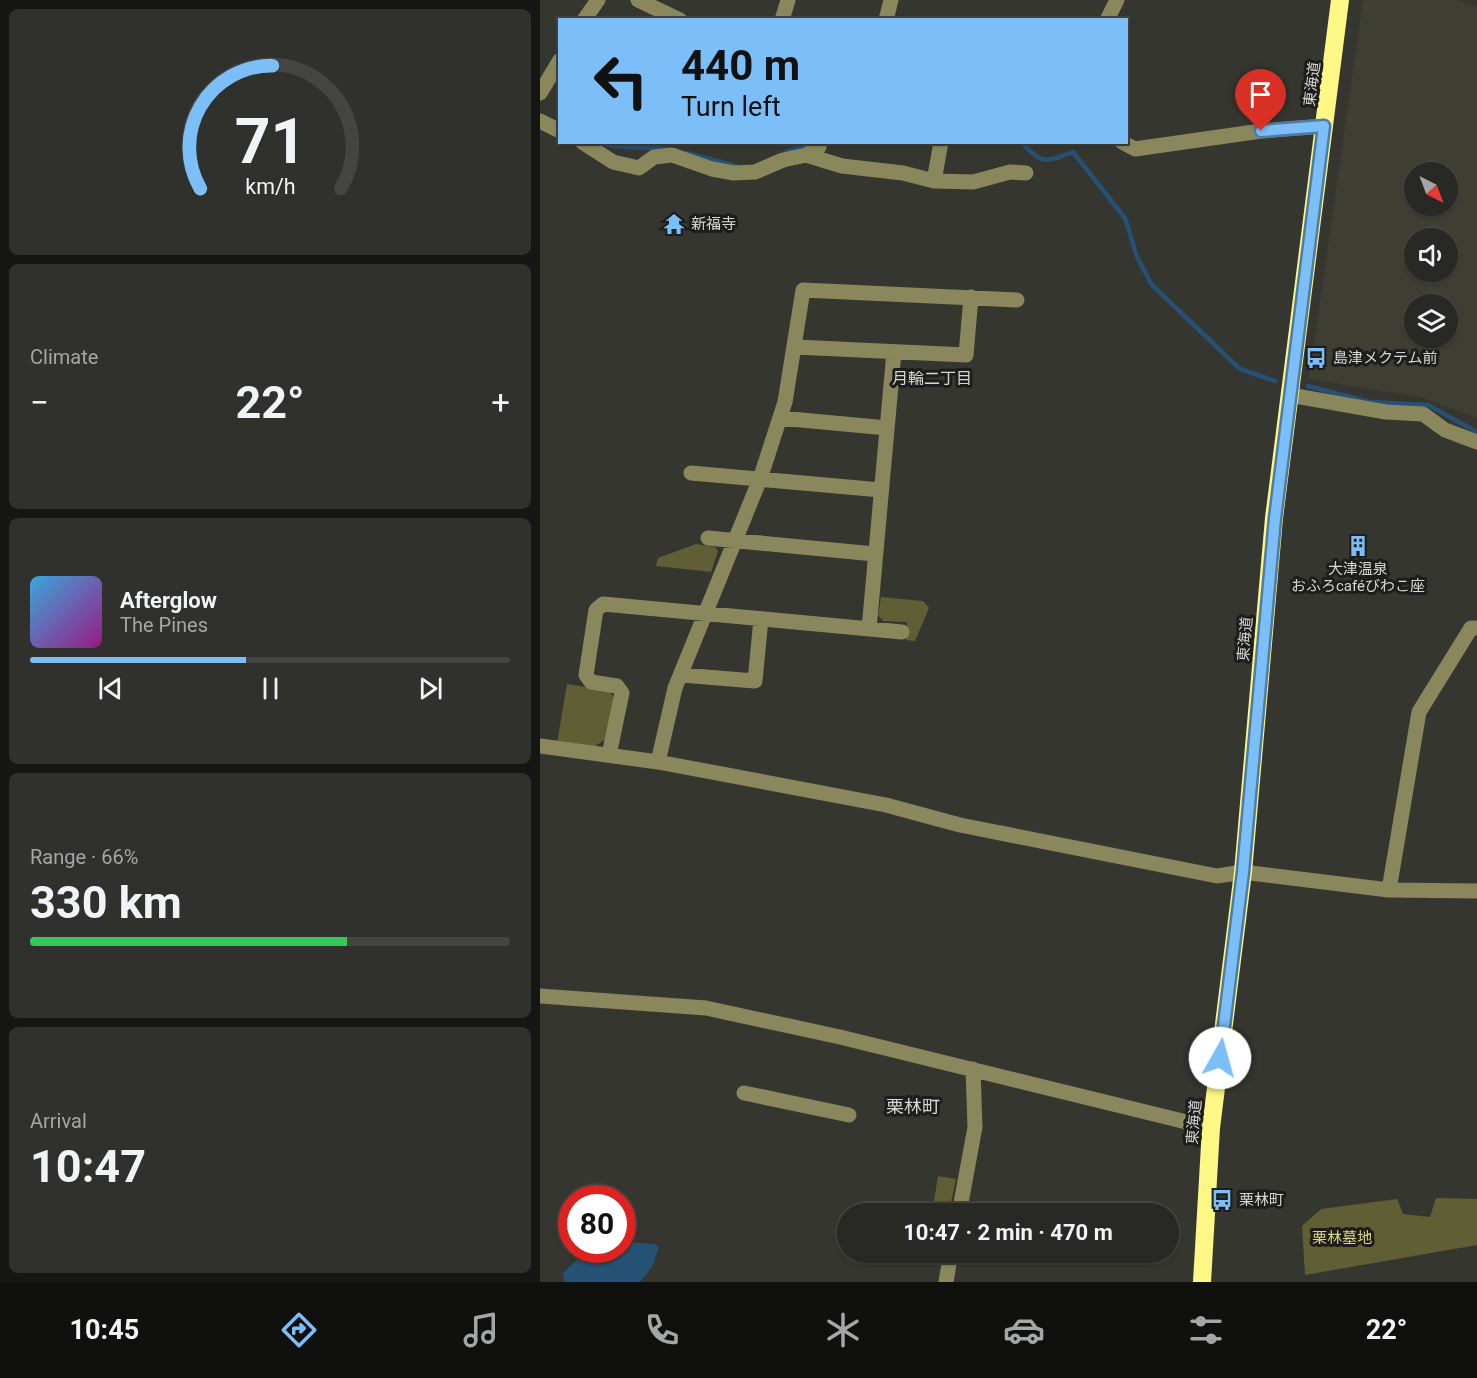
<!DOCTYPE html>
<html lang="en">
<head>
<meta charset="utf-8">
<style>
  body { margin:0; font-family:Roboto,"Noto Sans JP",sans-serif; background:#30302d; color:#f1f3f6; height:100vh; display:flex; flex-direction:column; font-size:22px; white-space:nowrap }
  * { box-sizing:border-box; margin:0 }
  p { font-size:20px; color:#a5a6a7 }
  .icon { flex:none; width:33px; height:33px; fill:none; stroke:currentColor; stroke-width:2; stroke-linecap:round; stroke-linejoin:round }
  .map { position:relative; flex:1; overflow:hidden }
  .details { display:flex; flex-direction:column; gap:9px; padding:9px; background:#161614; width:540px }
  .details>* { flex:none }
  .top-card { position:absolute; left:18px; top:18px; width:570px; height:126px; border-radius:0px; box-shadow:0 2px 4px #0004,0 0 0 2px #444442; background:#7bbef8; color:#111; overflow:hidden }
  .needle { width:39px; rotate:138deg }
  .controls { position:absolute; left:864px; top:162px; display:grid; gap:12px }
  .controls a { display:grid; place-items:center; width:54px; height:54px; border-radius:50%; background:#282825; box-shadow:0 2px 4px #0004,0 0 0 2px #444442; font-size:30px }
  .speed { position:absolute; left:18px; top:1185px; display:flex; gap:12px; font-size:30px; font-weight:700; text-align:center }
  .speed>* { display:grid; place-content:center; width:78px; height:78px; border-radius:50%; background:#282825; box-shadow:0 2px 4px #0004,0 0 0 2px #444442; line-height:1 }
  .speed .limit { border:9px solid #d22; background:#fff; color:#111 }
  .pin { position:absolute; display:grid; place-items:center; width:51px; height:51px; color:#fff; margin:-62px -26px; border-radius:50% 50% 50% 0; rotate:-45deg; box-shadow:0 0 6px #0007 }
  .pin .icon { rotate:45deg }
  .me { position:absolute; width:66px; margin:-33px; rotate:7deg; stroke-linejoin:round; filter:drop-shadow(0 0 4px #0008) }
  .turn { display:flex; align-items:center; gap:21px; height:126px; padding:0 24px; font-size:27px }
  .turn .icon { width:78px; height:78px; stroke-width:2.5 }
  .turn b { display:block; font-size:42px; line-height:51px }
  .big { font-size:45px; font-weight:700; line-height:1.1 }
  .details .widget { flex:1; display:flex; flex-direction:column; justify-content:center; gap:9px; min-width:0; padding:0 21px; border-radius:9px; background:#30302d }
  .details .dial { align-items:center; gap:0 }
  .dial svg { height:156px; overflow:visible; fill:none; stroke:#444442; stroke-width:7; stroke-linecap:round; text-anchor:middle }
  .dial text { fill:#f1f3f6; stroke:none }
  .song { display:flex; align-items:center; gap:18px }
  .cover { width:72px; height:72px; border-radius:9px; background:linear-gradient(135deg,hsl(200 70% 55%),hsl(310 70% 35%)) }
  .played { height:6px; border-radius:3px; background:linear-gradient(90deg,#7bbef8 45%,#444442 45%) }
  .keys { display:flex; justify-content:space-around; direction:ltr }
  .heat { display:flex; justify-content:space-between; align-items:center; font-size:33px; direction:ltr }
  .charge { height:9px; border-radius:4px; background:linear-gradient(90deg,#34c759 66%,#444442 0) }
  .trip { position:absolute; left:297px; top:1203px; width:342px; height:60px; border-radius:30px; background:#282825; box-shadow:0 2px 4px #0004,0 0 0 2px #444442; font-weight:700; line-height:60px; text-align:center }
  .dock { display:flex; height:96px; justify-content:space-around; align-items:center; background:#10100f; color:#a5a6a7 }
  .dock .icon { width:42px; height:42px }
  .dock .active { color:#7bbef8 }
  .dock b { font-size:27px; color:#f1f3f6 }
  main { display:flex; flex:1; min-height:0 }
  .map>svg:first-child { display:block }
  .built { fill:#3f3e33; fill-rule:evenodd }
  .green { fill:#605e34 }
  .water { fill:#255174 }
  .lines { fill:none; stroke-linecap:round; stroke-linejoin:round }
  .stream { stroke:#255174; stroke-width:4.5 }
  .minor { stroke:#89875b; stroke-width:15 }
  .highway { stroke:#fdf886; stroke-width:18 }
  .route-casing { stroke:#507ca1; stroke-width:15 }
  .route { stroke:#7bbef8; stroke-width:10 }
  .labels { text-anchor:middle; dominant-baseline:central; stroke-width:6; stroke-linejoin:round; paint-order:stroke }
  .street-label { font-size:15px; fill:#d5d5d2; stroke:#1d1d1b }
  .poi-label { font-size:15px; fill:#d5d5d2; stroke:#1d1d1b; text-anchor:start }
  .park-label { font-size:15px; fill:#d9d581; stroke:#1d1d1b }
  .neighbourhood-label { font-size:16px; fill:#d5d5d2; stroke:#1d1d1b }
  .quarter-label { font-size:18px; fill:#d5d5d2; stroke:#1d1d1b }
</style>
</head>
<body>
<main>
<section class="details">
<div class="widget dial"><svg viewBox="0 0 100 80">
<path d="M14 69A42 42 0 1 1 86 69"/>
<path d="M14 69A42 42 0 0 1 51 6" stroke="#7bbef8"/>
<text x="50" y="56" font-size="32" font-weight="700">71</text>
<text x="50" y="72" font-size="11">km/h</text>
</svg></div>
<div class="widget"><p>Climate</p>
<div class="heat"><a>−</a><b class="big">22°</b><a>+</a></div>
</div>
<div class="widget">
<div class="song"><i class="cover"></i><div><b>Afterglow</b><p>The Pines</p></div></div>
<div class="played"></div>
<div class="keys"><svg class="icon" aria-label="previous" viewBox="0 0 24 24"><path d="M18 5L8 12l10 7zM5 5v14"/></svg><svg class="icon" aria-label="pause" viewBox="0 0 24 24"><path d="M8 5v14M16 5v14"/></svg><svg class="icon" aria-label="next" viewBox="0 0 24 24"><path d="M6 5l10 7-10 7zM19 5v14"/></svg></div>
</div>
<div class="widget"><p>Range · 66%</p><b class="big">330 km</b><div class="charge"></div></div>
<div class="widget"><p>Arrival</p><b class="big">10:47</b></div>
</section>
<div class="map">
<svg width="937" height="1282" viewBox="0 0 937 1282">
  <rect width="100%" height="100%" fill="#363631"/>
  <path class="built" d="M823 0H915L937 7V418L880 397 769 379ZM874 172H908V206H874ZM874 238H908V272H874ZM874 304H908V338H874Z"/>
  <path class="green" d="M156 544 175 547 178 551 171 572 116 566 118 558Z
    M341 597 383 601 389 608 375 641 366 640 367 622 343 621 338 615Z
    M27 684 69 691 75 699 66 739 52 748 17 743Z
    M398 1176 416 1179 411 1203 394 1201Z
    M896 1198 937 1199V1245L765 1275 762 1226 781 1209 857 1199 863 1214 890 1217Z"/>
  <path class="water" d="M83 1242 115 1244 119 1247 112 1267 100 1282H24L23 1273 40 1257 43 1250H82Z"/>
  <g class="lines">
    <path class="stream" d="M57 142 74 146 129 149
      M481 142C502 165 506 162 533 152L585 218 597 257 612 285 700 369 735 381
      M246 152 265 146
      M146 153 196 166
      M768 386 830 402 888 405 937 432"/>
    <path class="minor" d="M98 0 140 20
      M44 20 58 0
      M242 20 248 0
      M346 20 351 0
      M567 20 577 0
      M0 93 20 60
      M0 121 20 131
      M42 142 73 162 99 168 114 157 132 155 172 169 194 173 215 172 243 160 266 155 302 166 363 173 394 181 433 182 470 172 486 173
      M582 142 595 149 721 131 784 126
      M266 155 279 147 280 142
      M394 181 401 142
      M255 347 426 355 431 297
      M750 395 846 412 883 414 905 430 937 442
      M240 418 347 428
      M151 473 341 490
      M168 538 335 554
      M329 629 354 352
      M141 675 215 681 221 619
      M0 746 118 762 346 805 420 825 677 876 703 872 849 890 937 891
      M69 755 82 693 77 686 51 682 46 675 56 610 63 604 362 632
      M118 762 135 688 220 479 245 402 263 290 477 300
      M849 890 879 712 931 628H937
      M0 996 166 1008 300 1037 671 1128
      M204 1093 309 1115
      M419 1214 435 1127 433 1069
      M406 1282 411 1252"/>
    <path class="highway" d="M662 1282 671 1128 703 872 734 518 800 0"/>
  </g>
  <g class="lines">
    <defs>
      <path id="route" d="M680 1058 703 872 735 518 784 126 721 131"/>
    </defs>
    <use href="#route" class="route-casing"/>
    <use href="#route" class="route"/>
  </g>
  <defs>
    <symbol id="temple-bare" viewBox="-9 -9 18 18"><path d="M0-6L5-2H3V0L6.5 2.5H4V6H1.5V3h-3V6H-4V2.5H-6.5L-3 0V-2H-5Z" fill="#7bbef8" stroke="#1d1d1b" stroke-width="2.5" paint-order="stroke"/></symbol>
    <symbol id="bus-bare" viewBox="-9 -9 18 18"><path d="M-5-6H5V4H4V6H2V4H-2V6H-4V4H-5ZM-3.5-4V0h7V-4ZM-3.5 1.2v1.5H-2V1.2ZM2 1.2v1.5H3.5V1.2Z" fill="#7bbef8" stroke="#1d1d1b" stroke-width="2.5" paint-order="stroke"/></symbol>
    <symbol id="building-bare" viewBox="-9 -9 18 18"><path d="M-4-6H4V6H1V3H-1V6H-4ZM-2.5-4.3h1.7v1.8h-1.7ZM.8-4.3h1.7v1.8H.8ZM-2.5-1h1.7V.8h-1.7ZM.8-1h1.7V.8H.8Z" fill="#7bbef8" stroke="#1d1d1b" stroke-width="2.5" paint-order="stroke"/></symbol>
  </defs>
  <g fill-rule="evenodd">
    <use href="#temple-bare" x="119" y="209" width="30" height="30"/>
    <use href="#bus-bare" x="761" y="343" width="30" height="30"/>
    <use href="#building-bare" x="803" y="531" width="30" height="30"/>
    <use href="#bus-bare" x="667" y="1185" width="30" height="30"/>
  </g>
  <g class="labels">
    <g class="street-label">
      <text transform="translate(772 84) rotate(-83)">東海道</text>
      <text transform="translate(705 639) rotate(-85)">東海道</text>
      <text transform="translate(654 1122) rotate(-85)">東海道</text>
    </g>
    <g class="poi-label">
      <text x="151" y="224">新福寺</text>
      <text x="793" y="358">島津メクテム前</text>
      <text x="818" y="569" text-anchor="middle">大津温泉<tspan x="818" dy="17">おふろcaféびわこ座</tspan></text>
      <text x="699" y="1200">栗林町</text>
    </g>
    <g class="park-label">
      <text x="802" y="1238">栗林墓地</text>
    </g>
    <g class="neighbourhood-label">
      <text x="392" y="378">月輪二丁目</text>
    </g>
    <g class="quarter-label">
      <text x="373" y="1106">栗林町</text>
    </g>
  </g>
</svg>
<div class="controls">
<a><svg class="needle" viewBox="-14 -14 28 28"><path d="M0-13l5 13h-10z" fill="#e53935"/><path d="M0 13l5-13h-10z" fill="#a5a6a7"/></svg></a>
<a><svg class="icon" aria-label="sound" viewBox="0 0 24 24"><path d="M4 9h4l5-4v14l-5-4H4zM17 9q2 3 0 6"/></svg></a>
<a><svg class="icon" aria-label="layers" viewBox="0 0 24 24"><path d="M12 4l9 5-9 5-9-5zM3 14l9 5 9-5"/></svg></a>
</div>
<div class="speed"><div class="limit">80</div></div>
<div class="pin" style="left:721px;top:131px;background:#d93025"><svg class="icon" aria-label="arrive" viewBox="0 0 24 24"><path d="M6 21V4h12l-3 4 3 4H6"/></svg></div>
<svg class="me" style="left:680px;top:1058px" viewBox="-20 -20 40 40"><circle r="19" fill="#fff"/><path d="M0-13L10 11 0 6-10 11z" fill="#7bbef8"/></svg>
<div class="trip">10:47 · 2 min · 470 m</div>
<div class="top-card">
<div class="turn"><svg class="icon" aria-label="left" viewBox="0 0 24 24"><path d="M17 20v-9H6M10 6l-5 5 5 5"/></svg><div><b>440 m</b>Turn left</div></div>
</div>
</div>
</main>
<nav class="dock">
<b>10:45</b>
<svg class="icon active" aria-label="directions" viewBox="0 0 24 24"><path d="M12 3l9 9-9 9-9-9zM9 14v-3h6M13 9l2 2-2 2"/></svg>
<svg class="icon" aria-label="music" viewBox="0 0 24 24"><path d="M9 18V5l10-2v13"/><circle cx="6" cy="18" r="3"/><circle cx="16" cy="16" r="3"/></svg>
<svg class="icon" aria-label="phone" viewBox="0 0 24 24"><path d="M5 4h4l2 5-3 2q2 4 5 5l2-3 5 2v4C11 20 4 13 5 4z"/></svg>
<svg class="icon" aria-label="climate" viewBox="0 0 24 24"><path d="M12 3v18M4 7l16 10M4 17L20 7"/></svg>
<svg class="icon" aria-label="car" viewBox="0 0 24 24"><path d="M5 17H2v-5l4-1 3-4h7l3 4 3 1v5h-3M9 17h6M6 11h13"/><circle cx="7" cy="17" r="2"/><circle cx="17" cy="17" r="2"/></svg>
<svg class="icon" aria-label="filters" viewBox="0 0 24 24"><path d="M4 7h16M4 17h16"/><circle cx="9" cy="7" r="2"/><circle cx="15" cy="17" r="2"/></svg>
<b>22°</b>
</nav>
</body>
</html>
